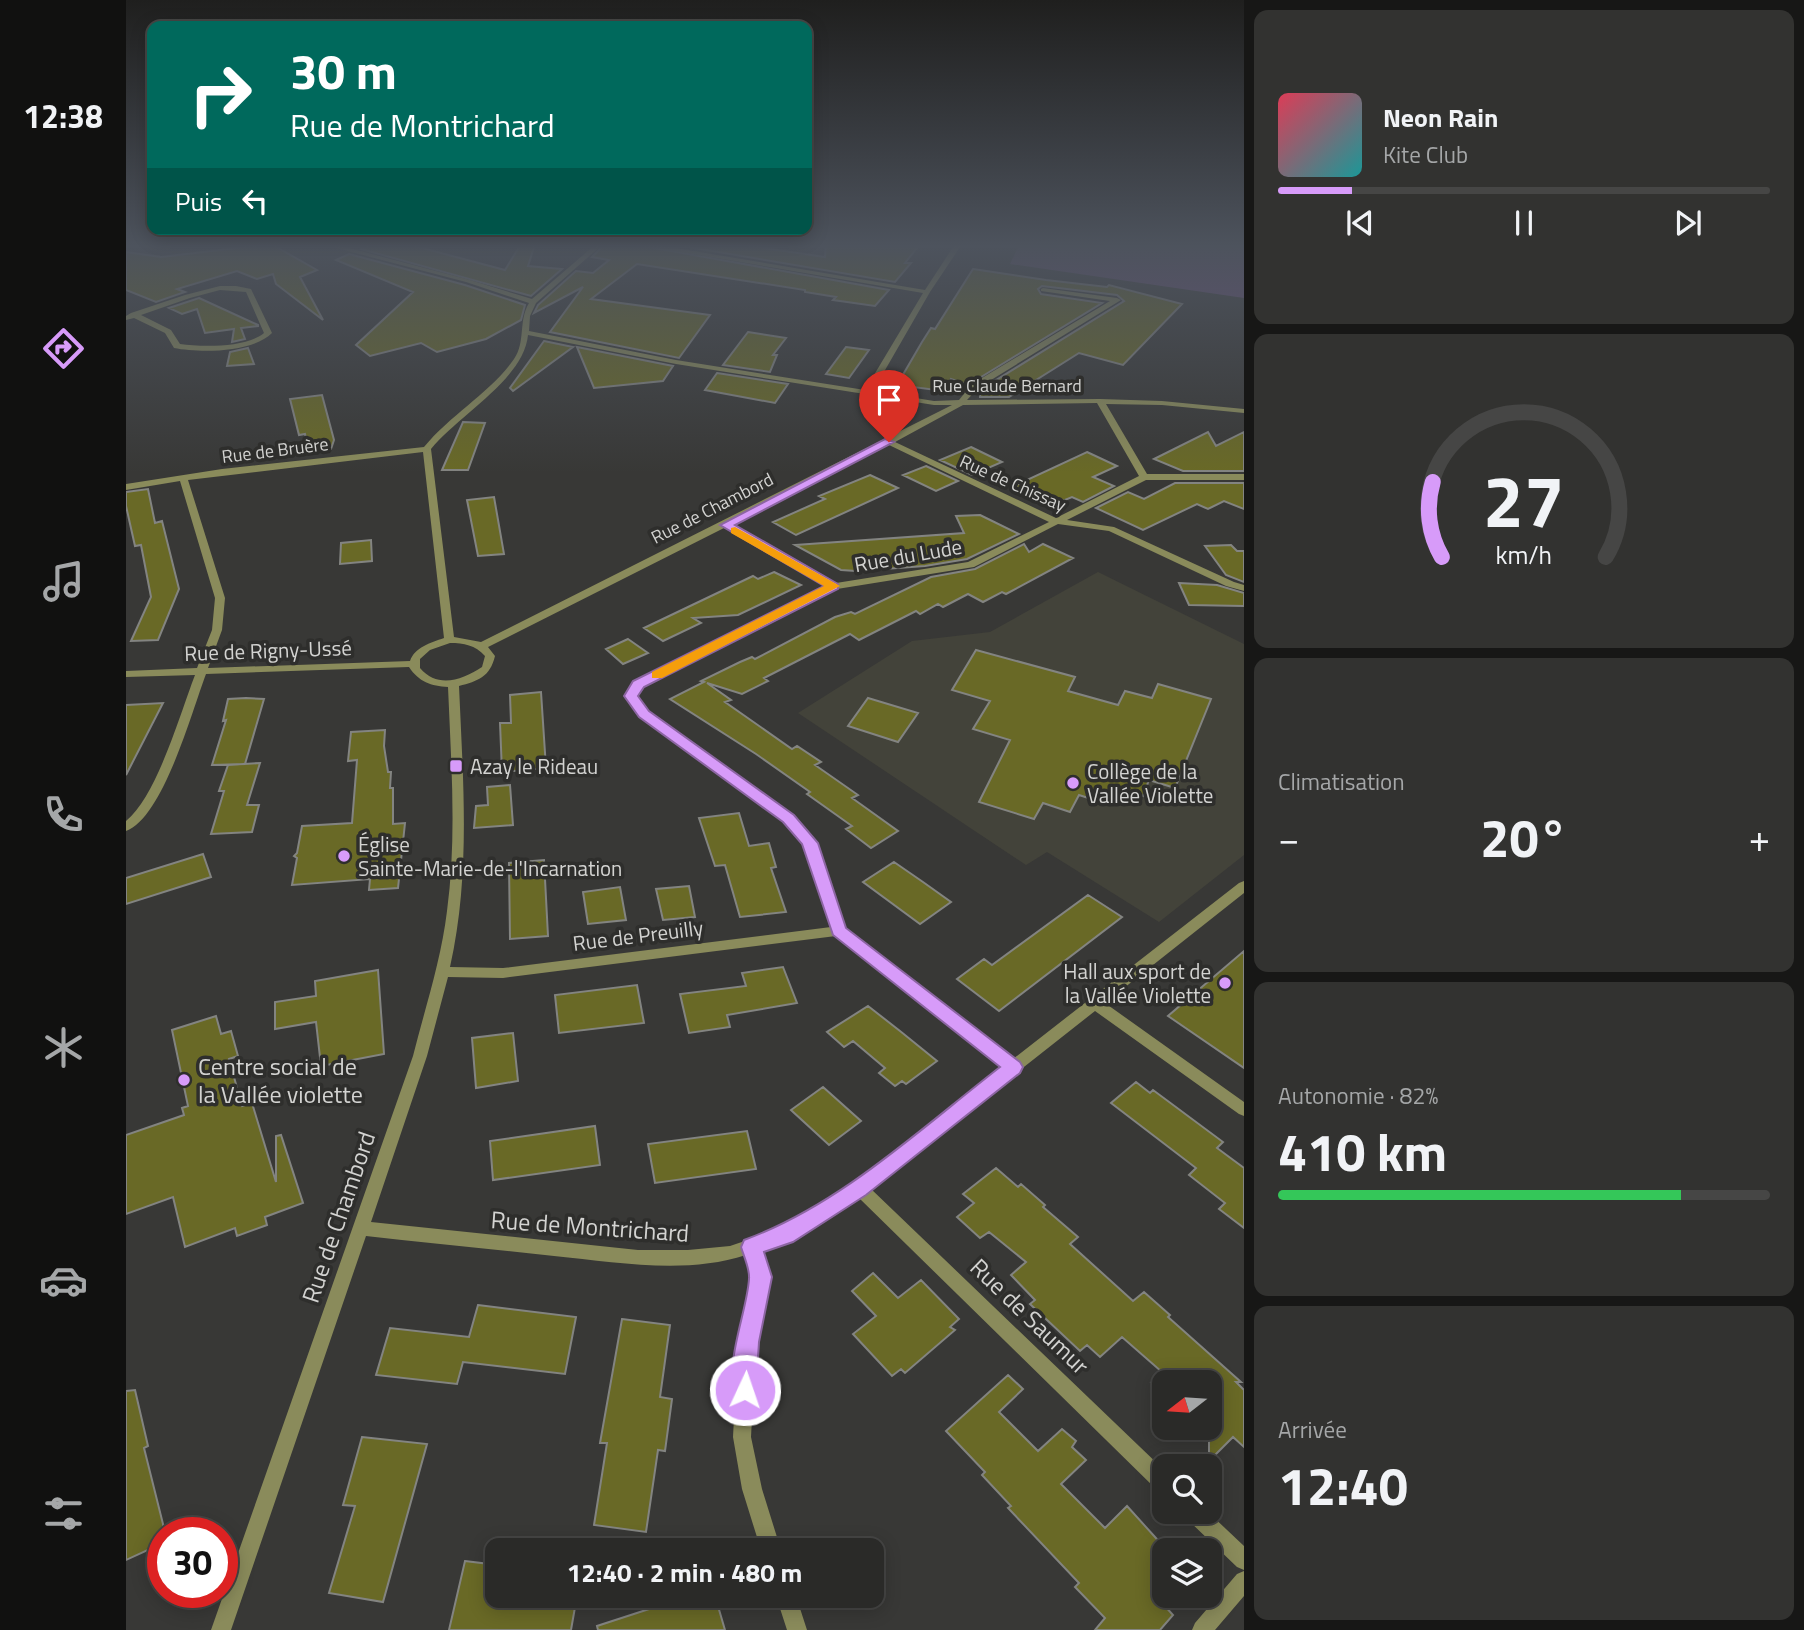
<!DOCTYPE html>
<html lang="fr">
<head>
<meta charset="utf-8">
<style>
  body { margin:0; font-family:"Titillium Web",sans-serif; background:#323230; color:#f1f3f6; height:100vh; display:flex; flex-direction:column; font-size:26px; white-space:nowrap }
  * { box-sizing:border-box; margin:0 }
  p { font-size:23px; color:#a5a7a8 }
  .icon { flex:none; width:38px; height:38px; fill:none; stroke:currentColor; stroke-width:2; stroke-linecap:round; stroke-linejoin:round }
  .map { position:relative; flex:1; overflow:hidden }
  .side { display:flex; flex-direction:column; gap:10px; padding:10px; background:#171716; width:560px }
  .side>* { flex:none }
  .banner { position:absolute; left:21px; top:21px; width:665px; height:214px; border-radius:14px; box-shadow:0 4px 18px #0003,0 0 0 2px #464645; background:#00695c; color:#fff; overflow:hidden }
  .needle { width:46px; rotate:253deg }
  .buttons { position:absolute; left:1026px; top:1370px; display:grid; gap:14px }
  .buttons a { display:grid; place-items:center; width:70px; height:70px; border-radius:14px; background:#2a2a28; box-shadow:0 4px 18px #0003,0 0 0 2px #464645; font-size:35px }
  .speed { position:absolute; left:21px; top:1517px; display:flex; gap:14px; font-size:35px; font-weight:700; text-align:center }
  .speed>* { display:grid; place-content:center; width:91px; height:91px; border-radius:50%; background:#2a2a28; box-shadow:0 4px 18px #0003,0 0 0 2px #464645; line-height:1 }
  .speed .limit { border:10px solid #d22; background:#fff; color:#111 }
  .pin { position:absolute; display:grid; place-items:center; width:60px; height:60px; color:#fff; margin:-72px -30px; border-radius:50% 50% 50% 0; rotate:-45deg; box-shadow:0 0 7px #0007 }
  .pin .icon { rotate:45deg }
  .me { position:absolute; width:77px; margin:-38px; rotate:3deg; stroke-linejoin:round; filter:drop-shadow(0 0 5px #0008) }
  .turn { display:flex; align-items:center; gap:24px; height:147px; padding:0 28px; font-size:32px }
  .turn .icon { width:91px; height:91px; stroke-width:2.5 }
  .turn b { display:block; font-size:49px; line-height:60px }
  .then { display:flex; align-items:center; height:66px; padding:0 28px; background:#0003; gap:14px; font-size:26px }
  .big { font-size:52px; font-weight:700; line-height:1.1 }
  .side .widget { flex:1; display:flex; flex-direction:column; justify-content:center; gap:10px; min-width:0; padding:0 24px; border-radius:14px; background:#323230 }
  .side .dial { align-items:center; gap:0 }
  .dial svg { height:182px; overflow:visible; fill:none; stroke:#464645; stroke-width:7; stroke-linecap:round; text-anchor:middle }
  .dial text { fill:#f1f3f6; stroke:none }
  .song { display:flex; align-items:center; gap:21px }
  .cover { width:84px; height:84px; border-radius:10px; background:linear-gradient(135deg,hsl(350 70% 55%),hsl(180 70% 35%)) }
  .played { height:7px; border-radius:4px; background:linear-gradient(90deg,#d79bf9 15%,#464645 15%) }
  .keys { display:flex; justify-content:space-around; direction:ltr }
  .heat { display:flex; justify-content:space-between; align-items:center; font-size:38px; direction:ltr }
  .charge { height:10px; border-radius:5px; background:linear-gradient(90deg,#34c759 82%,#464645 0) }
  .trip { position:absolute; left:359px; top:1538px; width:399px; height:70px; border-radius:14px; background:#2a2a28; box-shadow:0 4px 18px #0003,0 0 0 2px #464645; font-weight:700; line-height:70px; text-align:center }
  main { display:flex; flex:1; min-height:0 }
  .menu { display:flex; flex-direction:column; width:126px; justify-content:space-around; align-items:center; background:#111110; color:#a5a7a8 }
  .menu .icon { width:49px; height:49px }
  .menu .on { color:#d79bf9 }
  .menu b { font-size:32px; color:#f1f3f6 }
  .map>svg:first-child { display:block }
  .built { fill:#43433a }
  .green { fill:#6d4f7e }
  .building { fill:#696926; stroke:#838481; stroke-width:2 }
  .lines { fill:none; stroke-linecap:round; stroke-linejoin:round }
  .minor { fill:#8a8b5b; fill-rule:evenodd }
  .route { fill:#d79bf9; stroke:#8c65a2; stroke-width:2 }
  .slow { fill:#f59e0b }
  .poi-dot { fill:#d79bf9; stroke:#2e2e2c; stroke-width:2.5 }
  .labels { text-anchor:middle; dominant-baseline:central; stroke-width:7; stroke-linejoin:round; paint-order:stroke }
  .far-street-label { font-size:18px; fill:#d3d3d1; stroke:#2e2e2c }
  .street-label { font-size:21px; fill:#d3d3d1; stroke:#2e2e2c }
  .poi-label { font-size:21px; fill:#d3d3d1; stroke:#2e2e2c; text-anchor:start }
  .near-poi-label { font-size:24px; fill:#d3d3d1; stroke:#2e2e2c; text-anchor:start }
  .near-street-label { font-size:24px; fill:#d3d3d1; stroke:#2e2e2c }
</style>
</head>
<body>
<main>
<nav class="menu">
<b>12:38</b>
<svg class="icon on" aria-label="directions" viewBox="0 0 24 24"><path d="M12 3l9 9-9 9-9-9zM9 14v-3h6M13 9l2 2-2 2"/></svg>
<svg class="icon" aria-label="music" viewBox="0 0 24 24"><path d="M9 18V5l10-2v13"/><circle cx="6" cy="18" r="3"/><circle cx="16" cy="16" r="3"/></svg>
<svg class="icon" aria-label="phone" viewBox="0 0 24 24"><path d="M5 4h4l2 5-3 2q2 4 5 5l2-3 5 2v4C11 20 4 13 5 4z"/></svg>
<svg class="icon" aria-label="climate" viewBox="0 0 24 24"><path d="M12 3v18M4 7l16 10M4 17L20 7"/></svg>
<svg class="icon" aria-label="car" viewBox="0 0 24 24"><path d="M5 17H2v-5l4-1 3-4h7l3 4 3 1v5h-3M9 17h6M6 11h13"/><circle cx="7" cy="17" r="2"/><circle cx="17" cy="17" r="2"/></svg>
<svg class="icon" aria-label="filters" viewBox="0 0 24 24"><path d="M4 7h16M4 17h16"/><circle cx="9" cy="7" r="2"/><circle cx="15" cy="17" r="2"/></svg>
</nav>
<div class="map">
<svg width="1118" height="1630" viewBox="0 0 1118 1630">
  <rect width="100%" height="100%" fill="#383836"/>
  <path class="built" d="M972 572 1118 644V855L1033 922 921 852 900 865 672 713 786 641 864 632Z"/>
  <path class="green" d="M893 245H1118V298L884 264Z"/>
  <path class="building" d="M145 244 191 270 174 277 197 320 150 284 147 274 131 279 111 271 51 289 59 292 30 302 0 290V252L35 257Z
    M245 244H281L379 270 395 244H409L402 266 436 269 405 296 235 249Z
    M479 244H506L763 290 749 306 707 300 710 297 679 292V290L511 264 465 299 584 315 553 358 424 332 457 287 408 313 412 305 450 271 467 273 483 260 466 257Z
    M545 244H610L699 257 700 244H794L779 263H785L769 282Z
    M223 254 339 285 399 305 395 320 360 339 311 352 295 343 244 356 230 345 287 292 210 260Z
    M847 269 920 280 981 287 983 285 1056 304 997 365 953 353 883 397H854V390L998 301 991 295 916 286 912 289 915 294 976 303 842 385 825 379 818 391 771 385 796 342 805 328 809 329Z
    M73 298 132 325V326L115 328 119 339 106 342 108 329 79 333 71 309 56 314 43 308Z
    M622 332 660 338 647 355H651L644 372 597 365Z
    M418 341 447 347 387 391 384 388Z
    M451 347 547 366 537 381 468 388Z
    M720 347 743 350 723 378 700 374Z
    M122 348 128 364 101 366 104 352Z
    M591 373 662 384 649 403 579 390Z
    M196 395 208 440 205 449 184 454 179 434 173 435 164 399Z
    M337 422 359 423 342 470H316Z
    M1082 432 1090 446 1118 432V471H1057L1028 459Z
    M845 447 876 462 846 475 814 460Z
    M961 452 991 466 967 477 988 486 957 502 946 497 934 502 924 497 917 500 888 486Z
    M800 466 832 481 810 491 777 475Z
    M744 475 772 488 670 535 647 522 699 499 693 496Z
    M1049 483H1118V509L1098 501 1082 509 1071 504 1017 530 970 508 1002 492 1018 499Z
    M22 489 29 523 36 521 53 589 32 640 5 641 25 597 15 545 9 546 0 506V492Z
    M368 497 378 554 352 556 341 500Z
    M854 515 893 534 841 559 799 566 730 571 715 570 669 545 838 533 830 516Z
    M245 540 246 561 214 564 215 543Z
    M898 544 903 552 917 544 947 558 880 594 876 592 857 602 842 594 817 607 812 604 794 614 790 611 733 640 724 634 638 678 642 681 616 694 581 683 605 700 599 702 666 749 671 746 695 762 689 765 732 795 726 798 772 831 745 848 720 829 726 826 681 794 684 792 630 754 544 699 578 682 575 681 614 662 626 657 629 659 709 617 725 612 729 614 805 577 849 569Z
    M1105 545 1111 551H1118V582L1100 575 1079 546Z
    M648 572 675 585 612 615 567 618 575 623 537 641 518 628 627 576 632 579Z
    M1053 583 1091 585 1118 593V606L1063 605Z
    M502 639 522 653 497 664 480 649Z
    M850 650 949 677 942 691 992 705 999 691 1026 698 1032 684 1085 699 1049 788 1023 780 1017 796 988 787 981 804 953 795 944 812 917 803 908 819 853 802 884 740 847 729 864 701 826 690Z
    M415 692 420 768 376 772 374 723H385L384 695Z
    M120 698 138 699 119 764 86 765 100 720 97 721 102 699Z
    M742 698 792 713 772 742 722 726Z
    M37 703 0 775V705Z
    M259 730 258 746 262 772H265L264 788H267V824L279 823 272 888 243 890 244 879 166 885 171 858 168 856 171 853 176 826 226 823 231 760 222 761 225 732Z
    M134 763 121 805H133L126 832 85 834 98 791H93L102 765Z
    M384 785 387 825 348 828 350 806 362 805 361 787Z
    M613 813 623 846 643 843 650 867 645 868 660 912 614 917 599 865 589 866 573 818Z
    M77 854 85 877 0 904V878Z
    M418 860 422 936 384 939 383 863Z
    M768 862 797 882 825 902 794 924 737 882Z
    M563 886 569 917 537 920 530 889Z
    M494 887 500 920 462 924 457 892Z
    M962 895 996 917 873 1011 831 979 858 959 866 965Z
    M1118 951V1068L1042 1016Z
    M657 967 671 1003 601 1015 604 1027 563 1033 554 994 620 986 616 973Z
    M252 970 258 1054 195 1066 190 1022 149 1029V1002L190 996 189 981Z
    M511 985 518 1023 433 1033 429 995Z
    M742 1006 774 1031 811 1061 780 1084 776 1081 769 1086 753 1073 759 1068 727 1041 718 1047 701 1032Z
    M90 1016 95 1034 105 1031 112 1056 103 1059 116 1106 126 1103 150 1182V1136L155 1135 177 1203 139 1217 141 1225 111 1236 109 1228 59 1247 47 1197 0 1214V1135L58 1115 56 1108 62 1106 46 1030Z
    M387 1033 392 1081 350 1088 346 1038Z
    M1010 1082 1024 1093 1027 1090 1097 1142 1091 1148 1118 1168V1228L1093 1209 1099 1203 1063 1175 1070 1168 985 1103Z
    M697 1087 735 1121 703 1145 665 1110Z
    M469 1126 474 1165 367 1180 364 1141Z
    M621 1131 630 1169 529 1183 522 1144Z
    M870 1168 892 1187 895 1184 919 1205 917 1207 952 1237 944 1244 1007 1301 1018 1292 1044 1315 1042 1317 1115 1382H1110L1118 1390V1447L1107 1437 1083 1461V1382H1026L1036 1372 996 1337 974 1357 961 1345 954 1351 904 1304 909 1300 885 1275 900 1262 863 1232 854 1238 831 1217 848 1203 837 1194Z
    M747 1273 772 1298 795 1280 833 1319 824 1327 829 1330 779 1373 775 1369 766 1376 727 1334 750 1316 726 1291Z
    M352 1305 450 1317 439 1374 337 1362 331 1384 250 1375 264 1328 343 1337Z
    M496 1319 544 1325 534 1397 546 1399 539 1451 532 1450 520 1532 468 1525 481 1443H474Z
    M882 1375 897 1389 873 1412 912 1451 936 1429 950 1441 946 1447 960 1460 935 1484 979 1528 1001 1506 1038 1547V1605L1047 1615 1034 1630H969L979 1618 949 1587 953 1583 882 1508 885 1506 856 1475 859 1472 820 1431Z
    M9 1390 22 1446 18 1448 37 1524V1543L0 1560V1391Z
    M236 1437 301 1444 257 1602 203 1593 229 1506 217 1505Z
    M339 1561 371 1565V1596H451L445 1630H323Z
    M563 1596H589L599 1630H472L471 1626Z"/>
  <g class="lines">
    <path class="minor" d="M195 244H208L344 280 406 299 470 244H477L410 303 404 316 403 331 550 360 739 390 797 293 508 244H526L799 290 829 244H836L804 292 747 391 808 401 833 400 846 384 984 301 915 291V289L917 288 991 298 995 300 852 388 841 400 974 399 1036 401 1118 409V413L1036 405 980 404 1021 474H1118V480H1020L941 520 988 527 1108 582 1118 585V591L1100 586 983 531 932 524 848 567 711 589 516 686 511 696 522 712 667 815 690 843 719 928 887 1059 1113 883 1118 881V893L979 1003 1118 1102V1116L1113 1114 969 1011 744 1188 1038 1470V1492L1031 1490 732 1197 665 1240 635 1250 643 1277 630 1342 625 1437 636 1489 655 1550H635L616 1489 607 1437 612 1342 627 1277 620 1255C559 1275 490 1262 428 1256 365 1249 302 1243 240 1236L105 1630H85L287 1056C299 1008 315 961 321 911 331 837 325 761 322 687 305 686 293 682 283 667L80 674C66 711 37 818 0 831V821C31 796 54 714 69 675L0 677V671L71 668 86 630 89 598 54 481 0 490V484L96 469 298 447C325 414 364 393 388 359 400 342 392 321 403 303L340 282ZM402 335 550 364 808 405H826L355 642 328 637 305 449C333 415 398 379 402 335ZM971 403 1013 476 930 518 769 442 837 405ZM763 445 923 522 842 562 710 583 605 524ZM297 452 318 638C304 643 289 647 284 661L82 668 96 630 99 598 62 480ZM598 528 701 586 508 682 499 696 514 716 659 821 678 844 705 927 377 968 324 967C345 874 337 780 333 686 352 681 364 677 369 656L362 647ZM324 643C338 643 349 645 359 656L356 667C336 680 312 689 294 668V659L304 650ZM710 936 877 1067 727 1183 654 1229 604 1246 562 1250H512L245 1222 301 1056 322 977 377 978Z
      M94 286H110L125 289 146 333C126 353 74 353 48 348L39 333 8 318 0 320V316L5 313 59 295ZM94 290 120 292 138 333C120 348 76 347 54 344L45 330 15 315 64 298Z
      M1058 1512H1082L1118 1546V1570L1111 1567 1061 1519Z
      M1118 1571V1596L1089 1630H1066L1069 1623 1111 1574Z
      M650 1596H670L681 1630H661Z"/>
  </g>
  <linearGradient id="sky" x2="0" y2="1"><stop stop-color="#1f1f1e"/><stop offset="0.52" stop-color="#4d535d"/><stop offset="1" stop-color="#4d535d" stop-opacity="0"/></linearGradient>
  <rect width="1118" height="473" fill="url(#sky)"/>
  <path class="route" d="M759 439 768 442 609 525 712 584V589L518 687 512 696 523 711 668 815 692 843 720 928 894 1062 897 1067 894 1073 740 1195 667 1242 638 1252 646 1277 633 1342 630 1390 627 1398 619 1401 610 1398C597 1366 621 1312 623 1279 624 1269 618 1257 615 1247L618 1240C714 1205 794 1129 874 1067L707 935 676 844 657 822 513 717 498 696 507 681 698 586 594 525Z"/>
  <path class="slow" d="M609 527 714 586 536 678H526V672L698 586 605 533V528Z"/>
  <g class="poi-dot">
    <rect x="323" y="759" width="14" height="14" rx="3.5"/>
    <circle cx="947" cy="783" r="7"/>
    <circle cx="218" cy="856" r="7"/>
    <circle cx="1099" cy="983" r="7"/>
    <circle cx="58" cy="1080" r="7"/>
  </g>
  <g class="labels">
    <g class="far-street-label">
      <text x="881" y="385">Rue Claude Bernard</text>
      <text transform="translate(149 450) rotate(-7)">Rue de Bruère</text>
      <text transform="translate(887 483) rotate(24)">Rue de Chissay</text>
      <text transform="translate(586 508) rotate(-27)">Rue de Chambord</text>
    </g>
    <g class="street-label">
      <text transform="translate(782 555) rotate(-10)">Rue du Lude</text>
      <text transform="translate(142 650) rotate(-2)">Rue de Rigny-Ussé</text>
      <text transform="translate(512 935) rotate(-7)">Rue de Preuilly</text>
    </g>
    <g class="poi-label">
      <text x="344" y="766">Azay le Rideau</text>
      <text x="961" y="771">Collège de la<tspan x="961" dy="24">Vallée Violette</tspan></text>
      <text x="232" y="844">Église<tspan x="232" dy="24">Sainte-Marie-de-l'Incarnation</tspan></text>
      <text x="1085" y="971" text-anchor="end">Hall aux sport de<tspan x="1085" dy="24">la Vallée Violette</tspan></text>
    </g>
    <g class="near-poi-label">
      <text x="72" y="1066">Centre social de<tspan x="72" dy="28">la Vallée violette</tspan></text>
    </g>
    <g class="near-street-label">
      <text transform="translate(212 1217) rotate(-71)">Rue de Chambord</text>
      <text transform="translate(464 1226) rotate(4)">Rue de Montrichard</text>
      <text transform="translate(904 1316) rotate(44)">Rue de Saumur</text>
    </g>
  </g>
</svg>
<div class="buttons">
<a><svg class="needle" viewBox="-14 -14 28 28"><path d="M0-13l5 13h-10z" fill="#e53935"/><path d="M0 13l5-13h-10z" fill="#a5a7a8"/></svg></a>
<a><svg class="icon" aria-label="search" viewBox="0 0 24 24"><circle cx="10" cy="10" r="6"/><path d="M15 15l6 6"/></svg></a>
<a><svg class="icon" aria-label="layers" viewBox="0 0 24 24"><path d="M12 4l9 5-9 5-9-5zM3 14l9 5 9-5"/></svg></a>
</div>
<div class="speed"><div class="limit">30</div></div>
<div class="pin" style="left:763px;top:442px;background:#d93025"><svg class="icon" aria-label="arrive" viewBox="0 0 24 24"><path d="M6 21V4h12l-3 4 3 4H6"/></svg></div>
<svg class="me" style="left:619px;top:1390px" viewBox="-20 -20 40 40"><circle r="17" fill="#d79bf9" stroke="#fff" stroke-width="3"/><path d="M0-11L8 9 0 5-8 9z" fill="#fff"/></svg>
<div class="trip">12:40 · 2 min · 480 m</div>
<div class="banner">
<div class="turn"><svg class="icon" aria-label="right" viewBox="0 0 24 24"><path d="M7 20v-9h11M14 6l5 5-5 5"/></svg><div><b>30 m</b>Rue de Montrichard</div></div>
<div class="then">Puis<svg class="icon" aria-label="left" viewBox="0 0 24 24"><path d="M17 20v-9H6M10 6l-5 5 5 5"/></svg></div>
</div>
</div>
<section class="side">
<div class="widget">
<div class="song"><i class="cover"></i><div><b>Neon Rain</b><p>Kite Club</p></div></div>
<div class="played"></div>
<div class="keys"><svg class="icon" aria-label="previous" viewBox="0 0 24 24"><path d="M18 5L8 12l10 7zM5 5v14"/></svg><svg class="icon" aria-label="pause" viewBox="0 0 24 24"><path d="M8 5v14M16 5v14"/></svg><svg class="icon" aria-label="next" viewBox="0 0 24 24"><path d="M6 5l10 7-10 7zM19 5v14"/></svg></div>
</div>
<div class="widget dial"><svg viewBox="0 0 100 80">
<path d="M14 69A42 42 0 1 1 86 69"/>
<path d="M14 69A42 42 0 0 1 10 36" stroke="#d79bf9"/>
<text x="50" y="56" font-size="32" font-weight="700">27</text>
<text x="50" y="72" font-size="11">km/h</text>
</svg></div>
<div class="widget"><p>Climatisation</p>
<div class="heat"><a>−</a><b class="big">20°</b><a>+</a></div>
</div>
<div class="widget"><p>Autonomie · 82%</p><b class="big">410 km</b><div class="charge"></div></div>
<div class="widget"><p>Arrivée</p><b class="big">12:40</b></div>
</section>
</main>
</body>
</html>
